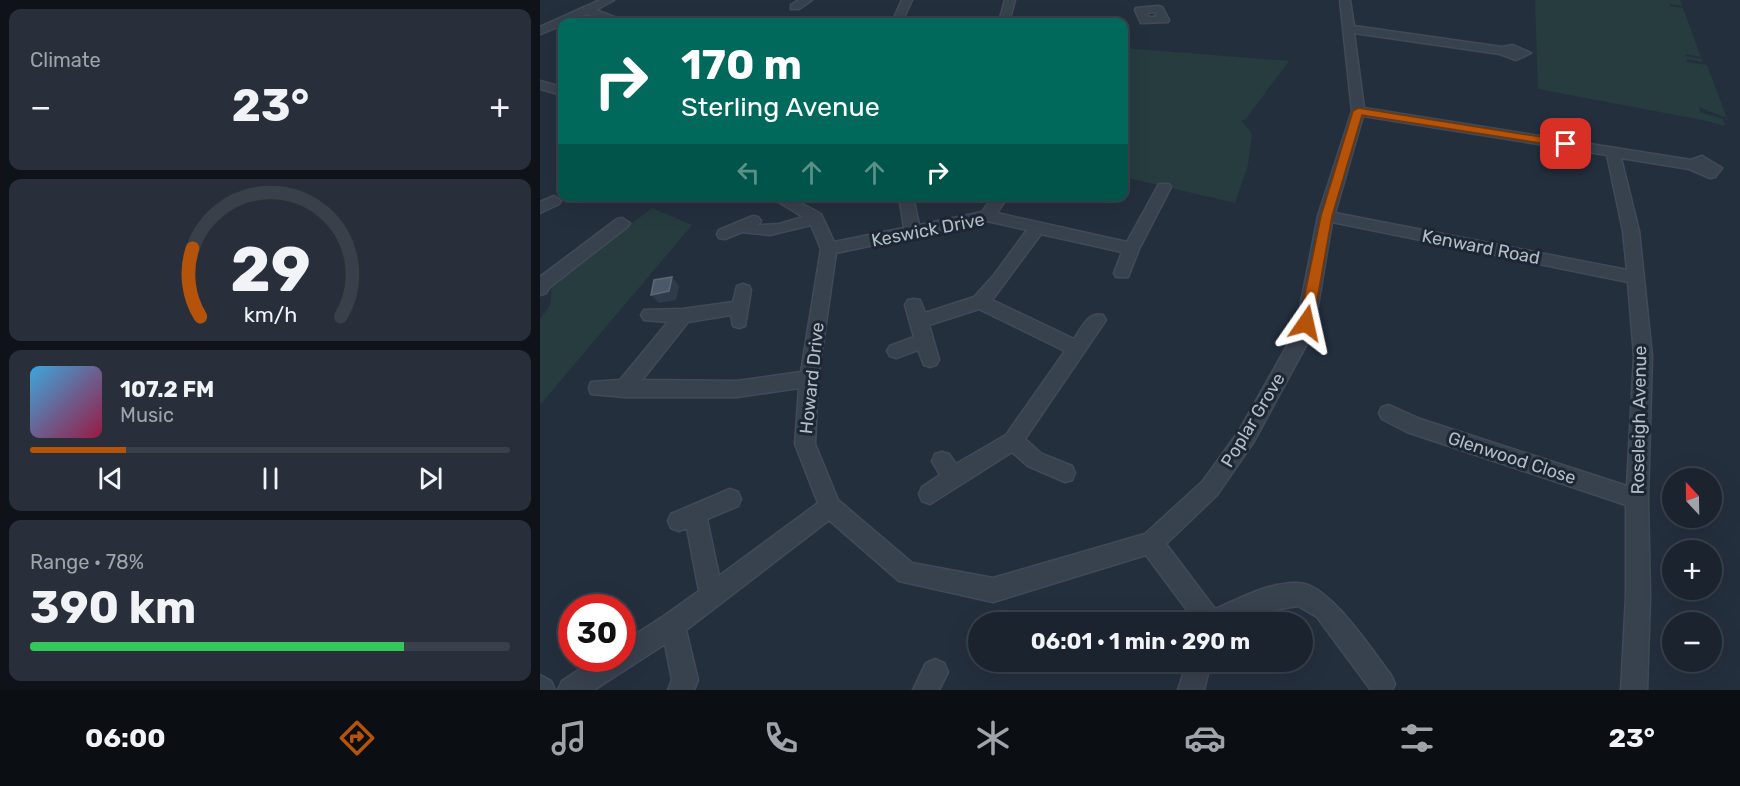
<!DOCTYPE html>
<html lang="en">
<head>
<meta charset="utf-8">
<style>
  body { margin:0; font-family:Rubik,sans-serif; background:#282f3a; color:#f1f3f6; height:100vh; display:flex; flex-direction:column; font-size:22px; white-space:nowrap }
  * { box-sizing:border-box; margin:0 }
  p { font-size:20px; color:#a0a4aa }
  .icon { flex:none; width:33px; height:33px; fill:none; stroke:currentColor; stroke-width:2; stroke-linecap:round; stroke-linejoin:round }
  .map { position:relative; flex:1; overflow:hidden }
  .sheet { display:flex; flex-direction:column; gap:9px; padding:9px; background:#0f1319; width:540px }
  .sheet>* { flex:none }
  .top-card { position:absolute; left:18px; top:18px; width:570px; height:183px; border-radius:12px; box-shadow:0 6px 24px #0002,0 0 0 2px #39404a; background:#00695c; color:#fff; overflow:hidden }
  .needle { width:39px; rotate:338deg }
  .tools { position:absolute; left:1122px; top:468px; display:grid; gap:12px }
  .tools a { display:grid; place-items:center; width:60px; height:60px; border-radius:50%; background:#1b232e; box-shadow:0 6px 24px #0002,0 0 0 2px #39404a; font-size:30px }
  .speed { position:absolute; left:18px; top:594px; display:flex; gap:12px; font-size:30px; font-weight:700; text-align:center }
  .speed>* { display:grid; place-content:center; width:78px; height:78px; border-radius:50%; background:#1b232e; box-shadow:0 6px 24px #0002,0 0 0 2px #39404a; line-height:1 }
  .speed .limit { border:9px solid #d22; background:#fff; color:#111 }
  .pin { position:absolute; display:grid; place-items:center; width:51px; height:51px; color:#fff; margin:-26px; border-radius:12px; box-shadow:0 3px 9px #0006 }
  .me { position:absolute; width:66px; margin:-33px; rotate:11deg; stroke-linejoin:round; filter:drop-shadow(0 0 4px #0008) }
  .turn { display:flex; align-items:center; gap:21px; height:126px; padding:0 24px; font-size:27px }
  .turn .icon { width:78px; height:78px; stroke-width:2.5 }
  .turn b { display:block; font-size:42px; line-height:51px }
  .lanes { display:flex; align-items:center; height:57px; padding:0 24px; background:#0003; justify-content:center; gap:30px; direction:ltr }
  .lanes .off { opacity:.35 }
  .big { font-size:45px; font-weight:700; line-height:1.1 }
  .sheet .widget { flex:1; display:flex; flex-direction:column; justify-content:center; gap:9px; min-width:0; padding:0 21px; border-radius:12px; background:#282f3a }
  .sheet .dial { align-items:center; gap:0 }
  .dial svg { height:156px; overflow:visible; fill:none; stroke:#39404a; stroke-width:7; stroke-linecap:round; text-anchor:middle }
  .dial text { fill:#f1f3f6; stroke:none }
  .song { display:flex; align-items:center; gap:18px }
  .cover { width:72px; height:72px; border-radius:9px; background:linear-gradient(135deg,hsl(200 70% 55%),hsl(340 70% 35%)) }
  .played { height:6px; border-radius:3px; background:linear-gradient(90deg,#b45309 20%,#39404a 20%) }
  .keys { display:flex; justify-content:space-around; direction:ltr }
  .heat { display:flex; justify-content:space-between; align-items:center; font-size:33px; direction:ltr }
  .charge { height:9px; border-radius:4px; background:linear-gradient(90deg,#34c759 78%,#39404a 0) }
  .trip { position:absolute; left:428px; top:612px; width:345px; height:60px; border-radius:30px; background:#1b232e; box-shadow:0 6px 24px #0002,0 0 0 2px #39404a; font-weight:700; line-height:60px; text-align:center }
  .menu { display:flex; height:96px; justify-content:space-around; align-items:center; background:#0b0e12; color:#a0a4aa }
  .menu .icon { width:42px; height:42px }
  .menu .selected { color:#b45309 }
  .menu b { font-size:27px; color:#f1f3f6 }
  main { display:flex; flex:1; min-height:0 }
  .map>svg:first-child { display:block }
  .green { fill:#263c3f }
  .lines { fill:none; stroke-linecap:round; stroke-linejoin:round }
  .minor-casing { stroke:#414a57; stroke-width:3 }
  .minor { fill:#38414e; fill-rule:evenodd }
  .shaded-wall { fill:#2f3b4b }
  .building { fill:#4b5868; stroke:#5c6777; stroke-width:1.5 }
  .route { fill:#b45309; stroke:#753606; stroke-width:1.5 }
  .labels { text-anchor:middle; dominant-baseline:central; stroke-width:6; stroke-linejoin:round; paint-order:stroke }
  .street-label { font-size:18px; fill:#b4bcc9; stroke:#1d2633 }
</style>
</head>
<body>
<main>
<section class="sheet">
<div class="widget"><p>Climate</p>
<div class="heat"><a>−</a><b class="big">23°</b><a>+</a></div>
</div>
<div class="widget dial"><svg viewBox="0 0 100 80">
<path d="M14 69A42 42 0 1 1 86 69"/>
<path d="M14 69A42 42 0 0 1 10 34" stroke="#b45309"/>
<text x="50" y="56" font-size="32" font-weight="700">29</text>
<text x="50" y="72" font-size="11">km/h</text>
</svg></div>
<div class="widget">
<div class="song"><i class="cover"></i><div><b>107.2 FM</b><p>Music</p></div></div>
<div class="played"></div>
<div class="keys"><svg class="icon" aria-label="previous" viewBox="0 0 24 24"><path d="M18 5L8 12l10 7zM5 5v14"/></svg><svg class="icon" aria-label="pause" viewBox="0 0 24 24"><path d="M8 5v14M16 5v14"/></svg><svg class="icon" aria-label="next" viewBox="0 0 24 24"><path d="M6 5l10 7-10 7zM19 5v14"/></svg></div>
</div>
<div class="widget"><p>Range · 78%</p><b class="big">390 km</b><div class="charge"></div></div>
</section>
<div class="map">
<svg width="1200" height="690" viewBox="0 0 1200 690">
  <rect width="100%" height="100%" fill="#242f3e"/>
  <path class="green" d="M995 0H1140L1143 6 1130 4V6L1143 8 1161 57 1145 54V56L1162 59 1163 62 1147 59V62L1167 65 1187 118 1159 107 1160 112 1183 119 1185 126 1162 120 998 89Z
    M584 48 749 61 705 120H701L712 134 708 165 695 203 584 177Z
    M112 208 152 225 0 405V319L10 306 12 284Z"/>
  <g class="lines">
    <defs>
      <path id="minor" d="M60 0H74L56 10 82 20 83 22H69L47 14 28 22H22V25L0 34V27Z
        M259 0H272L259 9H251V5Z
        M362 0H372L362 22H352Z
        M465 0H475L469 22H459Z
        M800 0H810L814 26 962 47 973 45 991 53 976 60 960 54 814 33 824 108 1151 160 1162 156 1182 168 1175 177 1170 178 1149 169 1081 158 1099 231 1112 356 1108 499 1110 597 1107 690H1081L1086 597V505L867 432 842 419 839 413 842 407 849 405 880 419 1087 486 1094 356 1088 282 792 222 775 323 769 340 713 443 677 495 626 544 675 609C701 598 729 582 758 583 789 583 833 652 851 675L855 684 852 690H831L777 617 758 606 727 611 700 622H656L606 555 453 602 359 581 289 520 146 630 158 680 154 690H128L132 680 125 644 54 690H18L22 681 57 658H82V643L124 616 159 591 147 528 139 531 131 528 128 521 131 514 190 489 198 492 201 499 198 506 167 519 179 576 278 503 255 444 259 388 197 397H84L51 394 49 388 51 382 80 380 128 322 104 320 101 315 104 310 143 309 193 302 197 286 203 284 209 286 211 290 205 326 199 328 193 326 191 315 148 322 102 380 197 381 261 372 281 249 271 225 230 235 202 232 185 239 179 238 177 234 179 230 213 216 218 217 221 221 218 225H221L239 224 263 217 229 196H248L281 214 294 242 364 228 359 196H373L379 225 442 212 453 196H468L457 213 587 242 619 184H629L631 187 599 249 588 277H576L574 273 582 252 501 234 452 300 534 339C541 329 548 311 563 315L566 320 485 439 502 454 532 466 535 473 532 480 525 482 488 466 472 452 390 504 382 501 379 494 382 487 400 475 392 461 395 454 402 452 409 454 416 464 466 435 525 351 439 309 389 325 399 360 396 365 390 367 384 365 378 350 356 358 350 356 347 351 350 346 374 337 365 305 368 300 374 299 380 300 385 313 434 297 454 275 487 230 447 221 296 253 278 379 275 444 298 500 372 563 453 578 605 534 663 481 699 431 751 339 757 323 778 216 812 111ZM823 116 1067 155 1083 231 1087 270 795 213Z
        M618 6 622 7 629 20 628 22 601 23 595 10 596 8ZM614 12 617 17H609L607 13Z
        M0 81 22 87V95L0 89Z
        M14 196 21 201 19 204 0 213V202Z
        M82 218 90 223 87 227 10 287 6 293 0 295V277L77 219Z
        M395 659 404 663 408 672 399 690H373L386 663Z
        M647 662H671L664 690H638Z
        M0 675 11 681 15 690H0Z"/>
    </defs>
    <use href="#minor" class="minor-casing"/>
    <use href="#minor" class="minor"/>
  </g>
  <path class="shaded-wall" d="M132 277 139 286 136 300 119 303 111 295Z"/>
  <path class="building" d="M132 277 129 291 111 295 114 280Z"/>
  <path class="route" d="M818 108 1026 141 1031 144 1026 147 822 115 792 216 773 323 766 328 759 323 781 216 813 111Z"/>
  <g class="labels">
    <g class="street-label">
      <text transform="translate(388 230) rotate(-11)">Keswick Drive</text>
      <text transform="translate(941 247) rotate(11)">Kenward Road</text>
      <text transform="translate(272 378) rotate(-84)">Howard Drive</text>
      <text transform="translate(713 420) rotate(-59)">Poplar Grove</text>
      <text transform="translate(1099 420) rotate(-89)">Roseleigh Avenue</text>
      <text transform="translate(972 458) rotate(18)">Glenwood Close</text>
    </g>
  </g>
</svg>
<div class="tools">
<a><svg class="needle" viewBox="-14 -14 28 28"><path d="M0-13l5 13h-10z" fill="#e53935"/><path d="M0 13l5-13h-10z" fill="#a0a4aa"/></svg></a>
<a>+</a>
<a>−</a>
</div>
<div class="speed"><div class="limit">30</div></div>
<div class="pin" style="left:1026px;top:144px;background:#d93025"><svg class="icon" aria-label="arrive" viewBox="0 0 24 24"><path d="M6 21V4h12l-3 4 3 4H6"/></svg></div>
<svg class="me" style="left:766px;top:323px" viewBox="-20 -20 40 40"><path d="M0-17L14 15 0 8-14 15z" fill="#b45309" stroke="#fff" stroke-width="4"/></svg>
<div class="trip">06:01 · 1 min · 290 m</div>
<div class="top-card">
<div class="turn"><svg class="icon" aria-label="right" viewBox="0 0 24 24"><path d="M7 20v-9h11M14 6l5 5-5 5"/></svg><div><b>170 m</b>Sterling Avenue</div></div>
<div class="lanes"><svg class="icon off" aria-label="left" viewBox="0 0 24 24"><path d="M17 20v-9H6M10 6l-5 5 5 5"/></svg><svg class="icon off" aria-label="ahead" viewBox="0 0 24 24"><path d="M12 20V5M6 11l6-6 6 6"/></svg><svg class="icon off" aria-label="ahead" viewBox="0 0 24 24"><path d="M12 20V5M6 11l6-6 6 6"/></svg><svg class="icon" aria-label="right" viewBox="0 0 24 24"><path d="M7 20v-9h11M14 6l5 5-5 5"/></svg></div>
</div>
</div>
</main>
<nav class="menu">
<b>06:00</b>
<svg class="icon selected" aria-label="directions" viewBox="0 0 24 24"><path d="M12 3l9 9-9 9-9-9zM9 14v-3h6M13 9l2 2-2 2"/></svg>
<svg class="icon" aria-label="music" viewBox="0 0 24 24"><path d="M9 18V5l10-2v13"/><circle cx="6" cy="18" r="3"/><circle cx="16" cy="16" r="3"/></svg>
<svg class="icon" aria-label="phone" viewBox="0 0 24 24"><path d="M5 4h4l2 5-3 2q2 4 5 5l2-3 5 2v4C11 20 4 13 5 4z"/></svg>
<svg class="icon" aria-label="climate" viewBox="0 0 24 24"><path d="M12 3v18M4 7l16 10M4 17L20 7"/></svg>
<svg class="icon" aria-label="car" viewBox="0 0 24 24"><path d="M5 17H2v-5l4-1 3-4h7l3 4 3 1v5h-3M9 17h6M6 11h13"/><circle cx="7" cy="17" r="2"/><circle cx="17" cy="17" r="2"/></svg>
<svg class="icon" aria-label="filters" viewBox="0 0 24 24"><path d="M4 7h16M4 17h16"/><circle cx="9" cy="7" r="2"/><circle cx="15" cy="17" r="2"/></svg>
<b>23°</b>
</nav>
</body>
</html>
